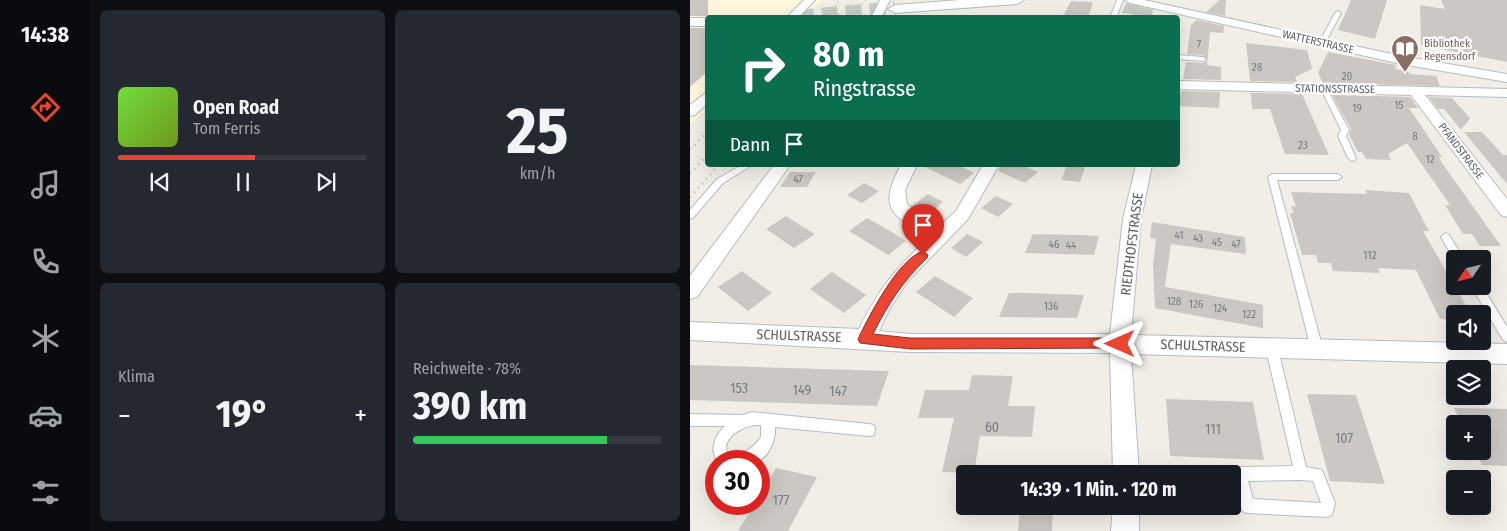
<!DOCTYPE html>
<html lang="de">
<head>
<meta charset="utf-8">
<style>
  body { margin:0; font-family:"Fira Sans Condensed",sans-serif; background:#242831; color:#f1f3f6; height:100vh; display:flex; flex-direction:column; font-size:19px; white-space:nowrap }
  * { box-sizing:border-box; margin:0 }
  p { font-size:16px; color:#9ea1a6 }
  .icon { flex:none; width:28px; height:28px; fill:none; stroke:currentColor; stroke-width:2; stroke-linecap:round; stroke-linejoin:round }
  .map { position:relative; flex:1; overflow:hidden }
  .side { display:flex; flex-direction:column; gap:10px; padding:10px; background:#0d0f14; width:600px }
  .side>* { flex:none }
  .hud { position:absolute; left:15px; top:15px; width:475px; height:152px; border-radius:5px; box-shadow:0 5px 20px #0002; background:#0b6e4f; color:#fff; overflow:hidden }
  .needle { width:32px; rotate:235deg }
  .buttons { position:absolute; left:756px; top:250px; display:grid; gap:10px }
  .buttons a { display:grid; place-items:center; width:45px; height:45px; border-radius:5px; background:#171b24; box-shadow:0 5px 20px #0002; font-size:25px }
  .speed { position:absolute; left:15px; top:450px; display:flex; gap:10px; font-size:25px; font-weight:700; text-align:center }
  .speed>* { display:grid; place-content:center; width:65px; height:65px; border-radius:50%; background:#171b24; box-shadow:0 5px 20px #0002; line-height:1 }
  .speed .limit { border:8px solid #d22; background:#fff; color:#111 }
  .pin { position:absolute; display:grid; place-items:center; width:42px; height:42px; color:#fff; margin:-51px -21px; border-radius:50% 50% 50% 0; rotate:-45deg; box-shadow:0 0 5px #0007 }
  .pin .icon { rotate:45deg }
  .me { position:absolute; width:55px; margin:-28px; rotate:270deg; stroke-linejoin:round; filter:drop-shadow(0 0 4px #0008) }
  .turn { display:flex; align-items:center; gap:18px; height:105px; padding:0 25px; font-size:22px }
  .turn .icon { width:65px; height:65px; stroke-width:2.5 }
  .turn b { display:block; font-size:35px; line-height:42px }
  .then { display:flex; align-items:center; height:48px; padding:0 25px; background:#0003; gap:10px; font-size:19px }
  .big { font-size:38px; font-weight:700; line-height:1.1 }
  .side .card { flex:1; display:flex; flex-direction:column; justify-content:center; gap:8px; min-width:0; padding:0 18px; border-radius:8px; background:#242831 }
  .side .dial { align-items:center; gap:0 }
  .dial b { font-size:65px; line-height:1 }
  .song { display:flex; align-items:center; gap:15px }
  .cover { width:60px; height:60px; border-radius:8px; background:linear-gradient(135deg,hsl(100 70% 55%),hsl(80 70% 35%)) }
  .played { height:5px; border-radius:2px; background:linear-gradient(90deg,#e84533 55%,#363941 55%) }
  .keys { display:flex; justify-content:space-around; direction:ltr }
  .heat { display:flex; justify-content:space-between; align-items:center; font-size:28px; direction:ltr }
  .charge { height:8px; border-radius:4px; background:linear-gradient(90deg,#34c759 78%,#363941 0) }
  .side .tiles { flex:1; display:grid; gap:10px; grid-template-columns:repeat(2,1fr) }
  .trip { position:absolute; left:266px; top:465px; width:285px; height:50px; border-radius:5px; background:#171b24; box-shadow:0 5px 20px #0002; font-weight:700; line-height:50px; text-align:center }
  main { display:flex; flex:1; min-height:0 }
  .tab-bar { display:flex; flex-direction:column; width:90px; justify-content:space-around; align-items:center; background:#090b0e; color:#9ea1a6 }
  .tab-bar .icon { width:35px; height:35px }
  .tab-bar .on { color:#e84533 }
  .tab-bar b { font-size:22px; color:#f1f3f6 }
  .map>svg:first-child { display:block }
  .commercial { fill:#fef7dd }
  .building { fill:#cbc8c3 }
  .lines { fill:none; stroke-linecap:round; stroke-linejoin:round }
  .secondary-tunnel { stroke:#cbcbc6; stroke-width:16; stroke-dasharray:16 8; stroke-linecap:butt }
  .service-casing { stroke:#b8bbbf; stroke-width:2 }
  .minor-casing { stroke:#b8bbbf; stroke-width:2 }
  .secondary-casing { stroke:#b7babf; stroke-width:2 }
  .service { fill:#fff; fill-rule:evenodd }
  .minor { fill:#fff; fill-rule:evenodd }
  .secondary { fill:#fff; fill-rule:evenodd }
  .rail-far1 { stroke:#b6b7b7; stroke-width:2.5; stroke-dasharray:0.5 4; stroke-linecap:butt }
  .rail { stroke:#b6b7b7; stroke-width:3; stroke-dasharray:1 5; stroke-linecap:butt }
  .route { fill:#e84533; stroke:#972d21 }
  .labels { text-anchor:middle; dominant-baseline:central; stroke-width:4.5; stroke-linejoin:round; paint-order:stroke }
  .far-street-label { font-size:11px; fill:#5d6166; stroke:#fff }
  .far-education-label { font-size:11px; fill:#785e54; stroke:#fff; text-anchor:start }
  .number-label { font-size:11px; fill:#787b7d }
  .street-label { font-size:14px; fill:#5d6166; stroke:#fff }
  .near-number-label { font-size:14px; fill:#787b7d }
</style>
</head>
<body>
<main>
<nav class="tab-bar">
<b>14:38</b>
<svg class="icon on" aria-label="directions" viewBox="0 0 24 24"><path d="M12 3l9 9-9 9-9-9zM9 14v-3h6M13 9l2 2-2 2"/></svg>
<svg class="icon" aria-label="music" viewBox="0 0 24 24"><path d="M9 18V5l10-2v13"/><circle cx="6" cy="18" r="3"/><circle cx="16" cy="16" r="3"/></svg>
<svg class="icon" aria-label="phone" viewBox="0 0 24 24"><path d="M5 4h4l2 5-3 2q2 4 5 5l2-3 5 2v4C11 20 4 13 5 4z"/></svg>
<svg class="icon" aria-label="climate" viewBox="0 0 24 24"><path d="M12 3v18M4 7l16 10M4 17L20 7"/></svg>
<svg class="icon" aria-label="car" viewBox="0 0 24 24"><path d="M5 17H2v-5l4-1 3-4h7l3 4 3 1v5h-3M9 17h6M6 11h13"/><circle cx="7" cy="17" r="2"/><circle cx="17" cy="17" r="2"/></svg>
<svg class="icon" aria-label="filters" viewBox="0 0 24 24"><path d="M4 7h16M4 17h16"/><circle cx="9" cy="7" r="2"/><circle cx="15" cy="17" r="2"/></svg>
</nav>
<section class="side">
<div class="tiles">
<div class="card">
<div class="song"><i class="cover"></i><div><b>Open Road</b><p>Tom Ferris</p></div></div>
<div class="played"></div>
<div class="keys"><svg class="icon" aria-label="previous" viewBox="0 0 24 24"><path d="M18 5L8 12l10 7zM5 5v14"/></svg><svg class="icon" aria-label="pause" viewBox="0 0 24 24"><path d="M8 5v14M16 5v14"/></svg><svg class="icon" aria-label="next" viewBox="0 0 24 24"><path d="M6 5l10 7-10 7zM19 5v14"/></svg></div>
</div>
<div class="card dial"><b>25</b><p>km/h</p></div>
<div class="card"><p>Klima</p>
<div class="heat"><a>−</a><b class="big">19°</b><a>+</a></div>
</div>
<div class="card"><p>Reichweite · 78%</p><b class="big">390 km</b><div class="charge"></div></div>
</div>
</section>
<div class="map">
<svg width="817" height="531" viewBox="0 0 817 531">
  <rect width="100%" height="100%" fill="#f0eee6"/>
  <path class="commercial" d="M0 0H132L114 17 18 18 17 109 0 125Z"/>
  <path class="building" d="M0 0H18V16H0Z
    M530 0H536L535 16 516 12Z
    M661 0H697L685 39 648 30Z
    M751 0H817V62L731 45 730 5 755 9Z
    M381 1 403 2 398 18H372Z
    M436 3 463 10 462 16 442 18 443 14 432 13Z
    M507 20 534 26 533 33 520 32 517 65 531 67V80L493 79 496 62 513 63 518 60 513 55 497 54 501 25Z
    M0 28H18V71L0 87Z
    M556 43 617 50 622 69 605 77 607 82 560 81Z
    M638 52 706 65 705 69 719 72 720 74 746 76 750 86 633 83 628 73Z
    M491 91 530 92 529 108 488 106Z
    M561 93 612 94 639 155 595 154 580 109H562Z
    M642 95 720 97 728 108H719L752 157H749L752 163 811 246H790L782 234H773L755 205H760L717 143 698 154 701 160 676 159 672 152H668L659 135 661 129Z
    M739 97 762 98 780 118 771 130 754 109H748Z
    M774 132H792L813 155H817V184Z
    M231 165H268L284 173 270 184Z
    M311 165H332L348 172 335 183 308 171Z
    M377 165H396L390 182 371 180Z
    M100 172H126L117 187H90Z
    M174 183 189 191 172 203 157 195Z
    M675 190 719 193 739 231H733L781 314H765V320L750 319 726 270 688 268 690 273 643 271 641 263H628L626 255H612L600 213H604L601 206 606 207 601 192 677 194Z
    M238 194 253 202 237 215 222 206Z
    M306 196 323 204 308 217 291 208Z
    M96 216 110 225 125 234 104 248 76 229Z
    M177 218 200 231 216 241 198 255 159 231Z
    M462 222 555 237 556 254 481 244 474 293 475 287 573 305V328L465 308 463 265 466 239 460 238Z
    M277 234 293 242 276 257 261 248Z
    M343 234 389 235 409 236 404 255 335 253Z
    M52 271 82 293 58 311 28 287Z
    M142 272 176 295 154 313 120 289Z
    M245 276 283 298 264 317 226 292Z
    M319 293H335L394 295 387 318 309 317Z
    M0 365 199 371 187 406 0 400Z
    M282 375 323 376 318 406H345L342 437 290 436 284 473 252 472 264 418H228L235 390H279Z
    M617 394 666 395 695 484 640 481Z
    M476 399 563 402 574 460 480 456Z
    M764 408 817 409V466L792 465 785 451H792V424H772Z
    M86 468 127 477 98 531H48L65 504H69V497Z
    M330 506H363L362 531H328Z"/>
  <g class="lines">
    <path class="secondary-tunnel" d="M108 18 205 9"/>
    <defs>
      <path id="service" d="M427 0H433L426 18H420Z
        M648 11 651 13 635 43 630 44 629 43 645 13Z
        M191 16H223L225 18H189Z
        M488 55 513 57 516 59 513 61 488 59Z
        M632 88 637 89 659 130 656 136 666 158 665 160 662 161 658 158 648 136 651 130 631 89Z
        M52 165H62L33 183 3 218 0 219V210L27 179Z
        M582 174H648L652 177 648 180H587L633 349 631 353 627 354 623 353 621 349 578 177Z
        M756 233 759 235 774 259H765V261L751 237Z
        M781 286H792L817 327V342L813 340Z
        M582 344 586 345 588 349 616 467 632 470 645 503 642 515 637 517 557 513 552 511 543 474 545 469 550 467 603 466 576 349 578 345ZM611 480 623 481 631 503 563 499 558 481Z
        M62 412 179 424 184 425 185 430 184 435 179 436 85 427C86 438 80 456 68 461 62 463 53 461 47 461 50 453 65 448 71 437V425C59 424 38 432 36 447 36 452 40 457 42 461H27C20 449 24 436 35 426H0V414L53 415Z"/>
      <path id="minor" d="M114 0H125L108 18H96Z
        M190 0H200L191 18H181Z
        M435 0H454L711 56 817 74V82L711 64 440 3Z
        M488 81 817 89V97L735 95 817 199V217L811 215 721 95 488 89Z
        M18 91V103L5 115 0 116V105Z
        M84 165H100L7 297 0 299V276Z
        M211 165H227L215 190 217 204 228 214 251 225 266 211 293 165H309L278 219 218 281 200 308 189 331 220 334H420L433 219 446 165H462L451 219 441 335 817 344V364L441 354 449 474H423L420 353 220 352 0 340V322L169 329C190 286 207 268 241 235 200 217 188 207 211 165Z
        M423 506H449V531H421Z"/>
      <path id="secondary" d="M270 0H334L327 4 205 13 198 9 205 5Z
        M0 18H18V26H0Z"/>
    </defs>
    <use href="#service" class="service-casing"/>
    <use href="#minor" class="minor-casing"/>
    <use href="#secondary" class="secondary-casing"/>
    <use href="#service" class="service"/>
    <use href="#minor" class="minor"/>
    <use href="#secondary" class="secondary"/>
    <path class="rail-far1" d="M132 18 150 0
      M146 18 163 0
      M161 18 176 0"/>
    <path class="rail" d="M0 149 18 132
      M0 173 18 154
      M0 197 29 165"/>
  </g>
  <path class="route" d="M233 251 238 255 237 258C213 281 198 304 183 334L220 338H430L435 340 437 344 435 348 220 349 170 343 168 339C179 316 208 259 233 251Z"/>
  <defs>
    <symbol id="library-pin" viewBox="-11 -11 22 30"><path d="M0 17L-7.5 6A9.5 9.5 0 1 1 7.5 6Z" fill="#8d6e63" stroke="#fff"/><path d="M-6-4Q-3-5.5-.7-3.5V5Q-3 3-6 4ZM6-4Q3-5.5 .7-3.5V5Q3 3 6 4Z" fill="#fff"/></symbol>
  </defs>
  <g fill-rule="evenodd">
    <use href="#library-pin" x="699" y="33" width="32" height="43"/>
  </g>
  <g class="labels">
    <g class="far-street-label">
      <text transform="translate(628 42) rotate(13)">WATTERSTRASSE</text>
      <text transform="translate(645 89) rotate(1)">STATIONSSTRASSE</text>
      <text transform="translate(771 151) rotate(53)">PFANDSTRASSE</text>
    </g>
    <g class="far-education-label">
      <text x="734" y="43">Bibliothek<tspan x="734" dy="13">Regensdorf</tspan></text>
    </g>
    <g class="number-label">
      <text x="509" y="44">7</text>
      <text x="567" y="67">28</text>
      <text x="657" y="76">20</text>
      <text x="709" y="105">15</text>
      <text x="667" y="108">19</text>
      <text x="725" y="136">8</text>
      <text x="613" y="145">23</text>
      <text x="740" y="159">12</text>
      <text x="108" y="179">47</text>
      <text x="489" y="235">41</text>
      <text x="508" y="238">43</text>
      <text x="527" y="242">45</text>
      <text x="364" y="244">46</text>
      <text x="546" y="244">47</text>
      <text x="381" y="245">44</text>
      <text x="680" y="255">112</text>
      <text x="484" y="301">128</text>
      <text x="506" y="304">126</text>
      <text x="361" y="306">136</text>
      <text x="530" y="308">124</text>
      <text x="559" y="314">122</text>
    </g>
    <g class="street-label">
      <text transform="translate(442 244) rotate(-83)">RIEDTHOFSTRASSE</text>
      <text transform="translate(109 336) rotate(2)">SCHULSTRASSE</text>
      <text transform="translate(513 346) rotate(2)">SCHULSTRASSE</text>
    </g>
    <g class="near-number-label">
      <text x="49" y="388">153</text>
      <text x="112" y="390">149</text>
      <text x="148" y="391">147</text>
      <text x="302" y="427">60</text>
      <text x="523" y="429">111</text>
      <text x="654" y="438">107</text>
      <text x="91" y="500">177</text>
    </g>
  </g>
</svg>
<div class="buttons">
<a><svg class="needle" viewBox="-14 -14 28 28"><path d="M0-13l5 13h-10z" fill="#e53935"/><path d="M0 13l5-13h-10z" fill="#9ea1a6"/></svg></a>
<a><svg class="icon" aria-label="sound" viewBox="0 0 24 24"><path d="M4 9h4l5-4v14l-5-4H4zM17 9q2 3 0 6"/></svg></a>
<a><svg class="icon" aria-label="layers" viewBox="0 0 24 24"><path d="M12 4l9 5-9 5-9-5zM3 14l9 5 9-5"/></svg></a>
<a>+</a>
<a>−</a>
</div>
<div class="speed"><div class="limit">30</div></div>
<div class="pin" style="left:233px;top:255px;background:#d93025"><svg class="icon" aria-label="arrive" viewBox="0 0 24 24"><path d="M6 21V4h12l-3 4 3 4H6"/></svg></div>
<svg class="me" style="left:430px;top:344px" viewBox="-20 -20 40 40"><path d="M0-17L14 15 0 8-14 15z" fill="#e84533" stroke="#fff" stroke-width="4"/></svg>
<div class="trip">14:39 · 1 Min. · 120 m</div>
<div class="hud">
<div class="turn"><svg class="icon" aria-label="right" viewBox="0 0 24 24"><path d="M7 20v-9h11M14 6l5 5-5 5"/></svg><div><b>80 m</b>Ringstrasse</div></div>
<div class="then">Dann<svg class="icon" aria-label="arrive" viewBox="0 0 24 24"><path d="M6 21V4h12l-3 4 3 4H6"/></svg></div>
</div>
</div>
</main>
</body>
</html>
